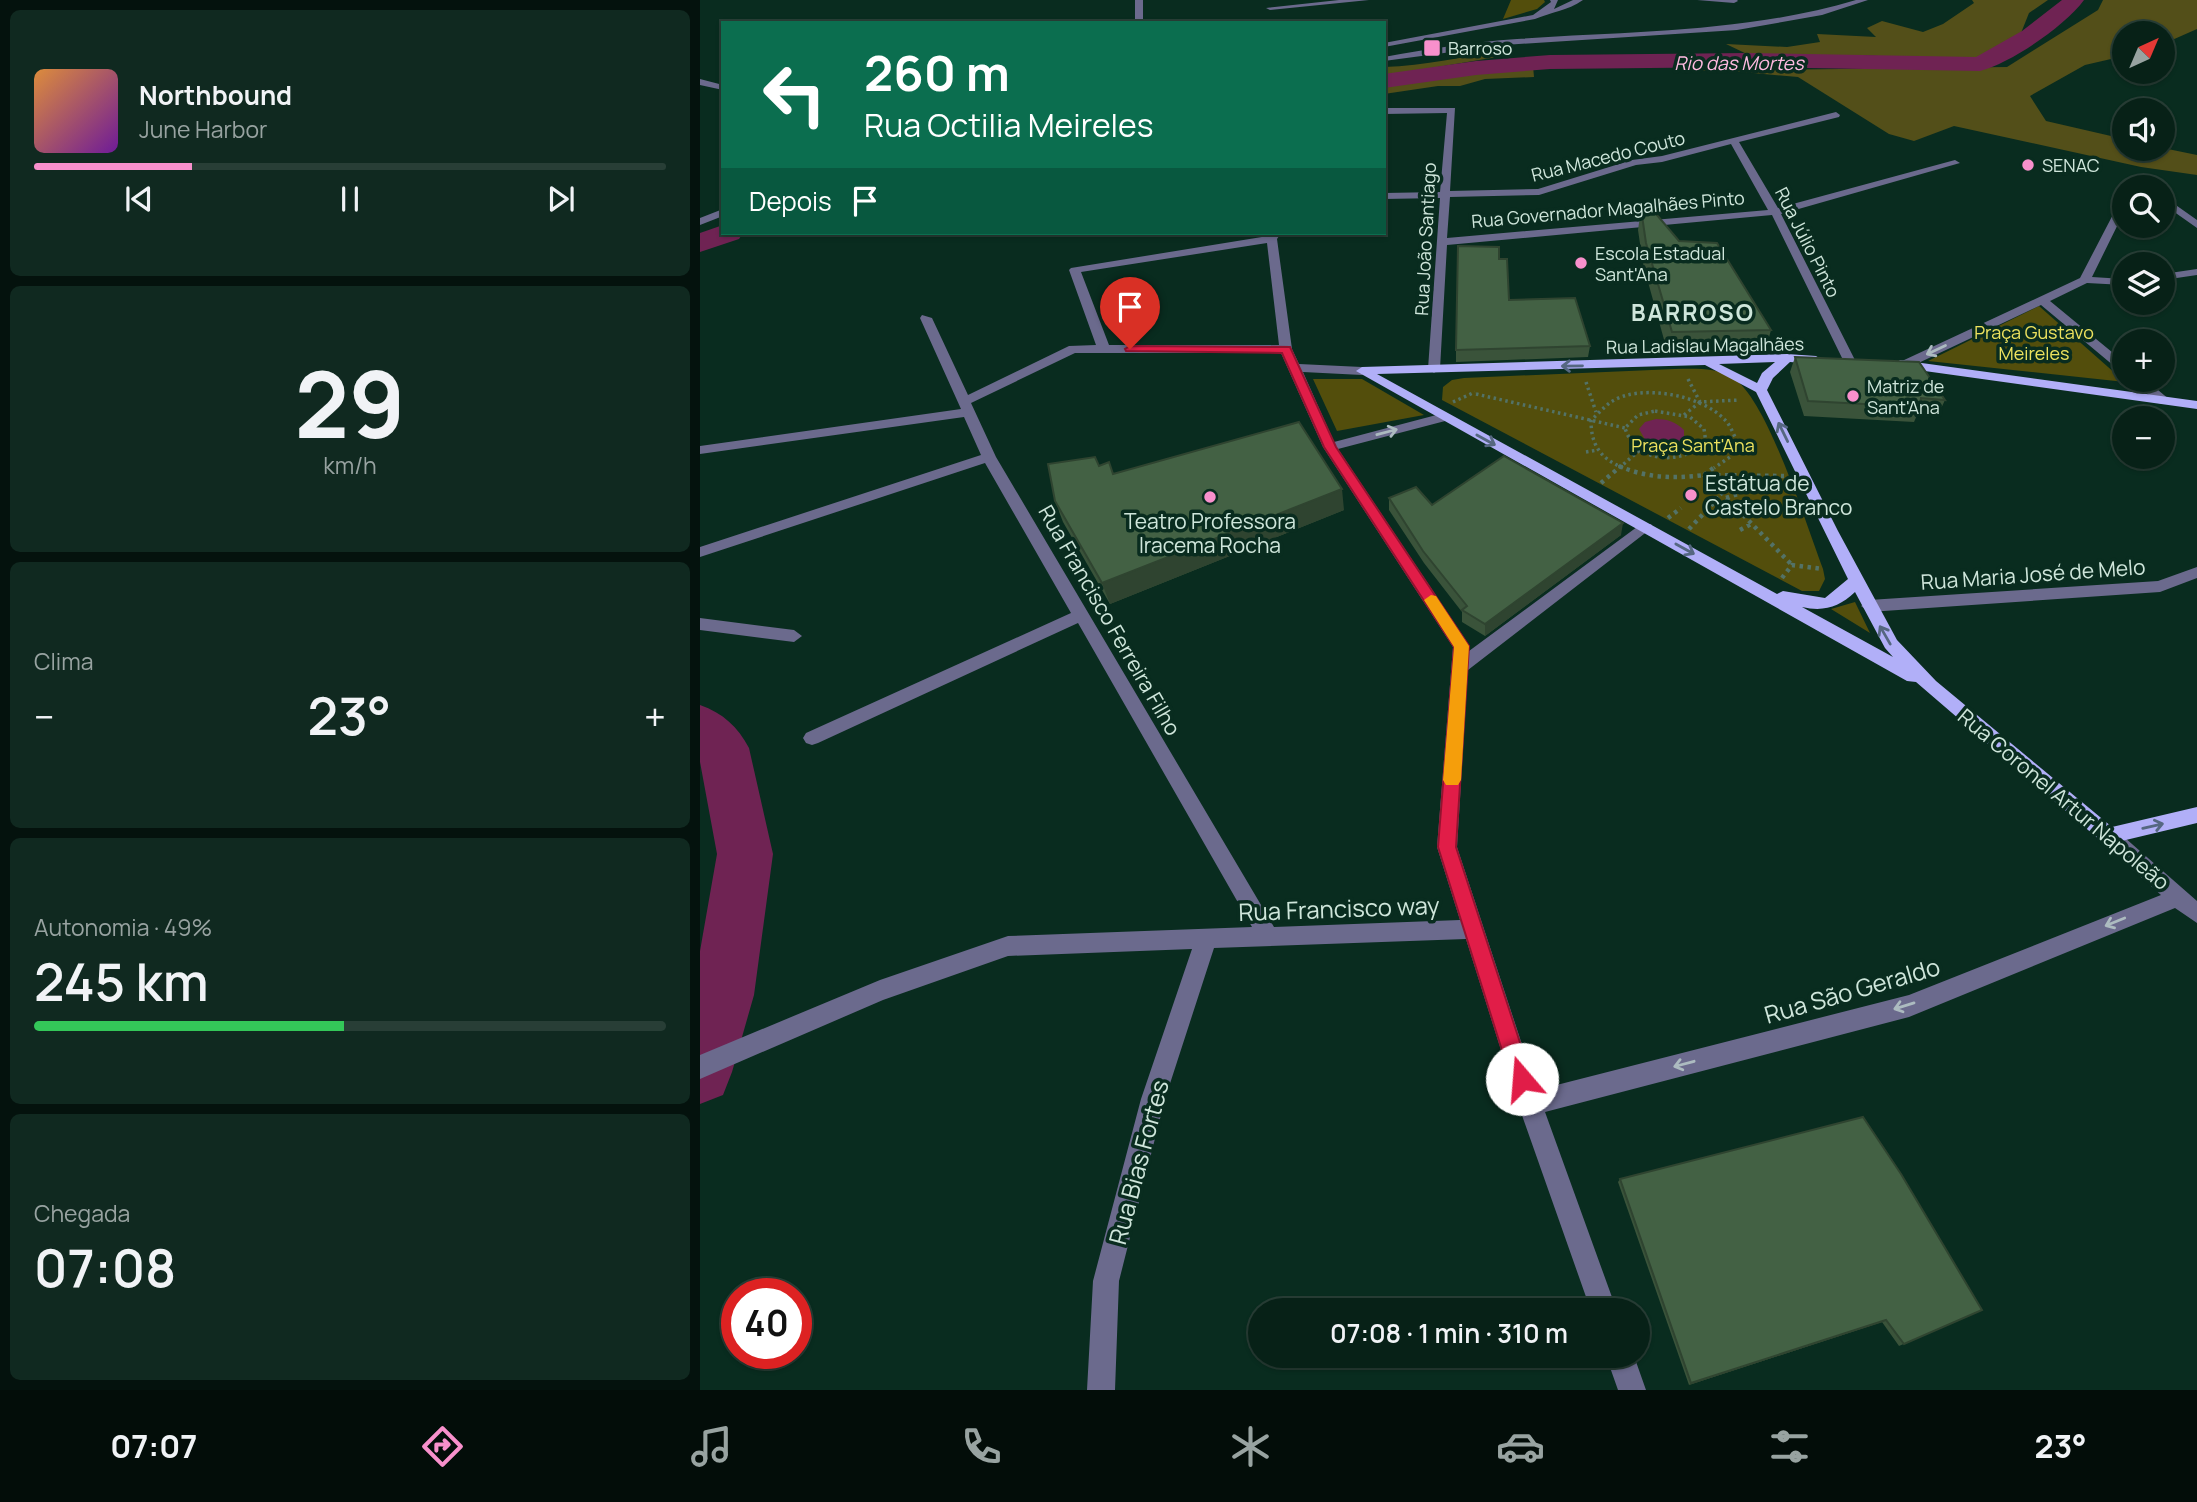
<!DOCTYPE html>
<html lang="pt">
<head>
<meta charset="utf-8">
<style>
  body { margin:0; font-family:Manrope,sans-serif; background:#102920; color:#f1f3f6; height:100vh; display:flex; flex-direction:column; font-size:26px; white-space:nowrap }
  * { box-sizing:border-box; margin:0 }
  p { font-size:23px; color:#98a3a1 }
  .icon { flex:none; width:38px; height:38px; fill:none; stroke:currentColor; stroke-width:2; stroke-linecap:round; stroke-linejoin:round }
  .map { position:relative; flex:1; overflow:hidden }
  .side { display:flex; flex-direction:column; gap:10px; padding:10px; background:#04120d; width:700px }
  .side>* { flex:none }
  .hud { position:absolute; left:21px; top:21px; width:665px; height:214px; border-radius:0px; box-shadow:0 2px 5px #0004,0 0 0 2px #283e36; background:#0b6e4f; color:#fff; overflow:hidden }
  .needle { width:46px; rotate:44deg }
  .buttons { position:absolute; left:1412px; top:21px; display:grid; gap:14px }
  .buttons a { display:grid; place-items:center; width:63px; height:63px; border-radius:50%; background:#072117; box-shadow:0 2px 5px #0004,0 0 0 2px #283e36; font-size:35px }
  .speed { position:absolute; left:21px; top:1278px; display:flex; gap:14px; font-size:35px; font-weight:700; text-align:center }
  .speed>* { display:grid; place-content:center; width:91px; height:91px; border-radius:50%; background:#072117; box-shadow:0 2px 5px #0004,0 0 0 2px #283e36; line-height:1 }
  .speed .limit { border:10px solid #d22; background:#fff; color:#111 }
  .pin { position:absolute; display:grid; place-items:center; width:60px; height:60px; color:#fff; margin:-72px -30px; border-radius:50% 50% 50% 0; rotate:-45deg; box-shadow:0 0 7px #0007 }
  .pin .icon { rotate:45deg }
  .me { position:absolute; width:77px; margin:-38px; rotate:342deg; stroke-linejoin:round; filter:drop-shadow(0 0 5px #0008) }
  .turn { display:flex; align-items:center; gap:24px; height:147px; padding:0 28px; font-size:32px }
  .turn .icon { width:91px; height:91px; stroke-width:2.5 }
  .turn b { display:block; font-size:49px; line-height:60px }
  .then { display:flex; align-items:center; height:66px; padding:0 28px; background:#0003; gap:14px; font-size:26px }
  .big { font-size:52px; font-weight:600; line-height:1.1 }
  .side .widget { flex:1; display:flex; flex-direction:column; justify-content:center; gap:10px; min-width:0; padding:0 24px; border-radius:10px; background:#102920 }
  .side .dial { align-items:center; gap:0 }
  .dial b { font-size:91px; line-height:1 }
  .song { display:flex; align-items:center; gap:21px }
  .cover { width:84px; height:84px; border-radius:10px; background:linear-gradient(135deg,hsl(30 70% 55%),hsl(280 70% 35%)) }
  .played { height:7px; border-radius:4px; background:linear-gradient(90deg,#f890cc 25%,#283e36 25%) }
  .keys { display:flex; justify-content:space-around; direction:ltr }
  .heat { display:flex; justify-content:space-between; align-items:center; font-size:38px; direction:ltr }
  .charge { height:10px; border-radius:5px; background:linear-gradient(90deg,#34c759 49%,#283e36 0) }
  .trip { position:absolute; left:548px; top:1298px; width:402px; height:70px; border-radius:35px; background:#072117; box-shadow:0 2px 5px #0004,0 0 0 2px #283e36; font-weight:600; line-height:70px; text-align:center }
  .menu { display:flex; height:112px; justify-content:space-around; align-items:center; background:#030d09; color:#98a3a1 }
  .menu .icon { width:49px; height:49px }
  .menu .on { color:#f890cc }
  .menu b { font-size:32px; color:#f1f3f6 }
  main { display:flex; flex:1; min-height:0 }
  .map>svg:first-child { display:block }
  .green { fill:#534e0c }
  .forest { fill:#534f19 }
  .water { fill:#6f2353 }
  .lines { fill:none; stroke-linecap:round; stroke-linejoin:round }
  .river { fill:#6f2353; fill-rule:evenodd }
  .path-far1 { stroke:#537266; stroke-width:3.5; stroke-dasharray:2.5 3.5; stroke-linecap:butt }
  .path { stroke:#537266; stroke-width:4.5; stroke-dasharray:3.5 4.5; stroke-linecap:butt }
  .minor { fill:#6b6a8d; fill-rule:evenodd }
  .major { fill:#b1aff8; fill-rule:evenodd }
  .wall { fill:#3a533a }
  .shaded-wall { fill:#2f4430 }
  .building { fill:#436144; stroke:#2f4430; stroke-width:2 }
  .oneway { stroke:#acbbc0 }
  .oneway2 { stroke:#556781 }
  .route { fill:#e11d48; stroke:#92132f; stroke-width:2 }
  .slow { fill:#f59e0b }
  .poi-dot { fill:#f890cc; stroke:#092c1f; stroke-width:2.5 }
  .labels { text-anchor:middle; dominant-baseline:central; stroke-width:7; stroke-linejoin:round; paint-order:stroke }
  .far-poi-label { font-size:18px; fill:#cfe6db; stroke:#092c1f; text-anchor:start }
  .far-street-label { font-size:18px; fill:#cfe6db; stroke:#092c1f }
  .far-park-label { font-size:18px; fill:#ece25e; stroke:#092c1f }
  .far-water-label { font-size:19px; font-style:italic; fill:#febae0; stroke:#092c1f }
  .poi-label { font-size:21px; fill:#cfe6db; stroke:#092c1f; text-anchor:start }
  .street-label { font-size:21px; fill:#cfe6db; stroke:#092c1f }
  .far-district-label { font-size:23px; font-weight:bold; letter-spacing:2px; fill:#cfe6db; stroke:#092c1f }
  .near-street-label { font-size:24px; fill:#cfe6db; stroke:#092c1f }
</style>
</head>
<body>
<main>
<section class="side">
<div class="widget">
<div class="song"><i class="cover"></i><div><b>Northbound</b><p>June Harbor</p></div></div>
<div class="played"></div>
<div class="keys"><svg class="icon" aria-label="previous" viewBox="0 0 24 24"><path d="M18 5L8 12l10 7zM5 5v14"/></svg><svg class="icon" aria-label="pause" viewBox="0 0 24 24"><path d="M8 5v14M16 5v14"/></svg><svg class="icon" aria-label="next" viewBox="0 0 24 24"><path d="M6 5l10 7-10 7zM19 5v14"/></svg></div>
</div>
<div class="widget dial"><b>29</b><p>km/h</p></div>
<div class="widget"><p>Clima</p>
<div class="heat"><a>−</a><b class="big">23°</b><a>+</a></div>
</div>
<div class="widget"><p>Autonomia · 49%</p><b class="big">245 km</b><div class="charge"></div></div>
<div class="widget"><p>Chegada</p><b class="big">07:08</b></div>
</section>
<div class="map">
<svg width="1497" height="1390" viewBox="0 0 1497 1390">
  <rect width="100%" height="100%" fill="#092c1f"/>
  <path class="green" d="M811 0H844L845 2 837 9 803 19Z
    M1339 306 1425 382 1228 361Z
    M975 369C994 369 1016 367 1033 378 1067 398 1107 527 1123 569L1125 579 1119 591H1102L742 400 743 387 752 380 764 378Z
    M613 379H662L724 415 637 431Z
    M1155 602 1170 633 1131 609Z"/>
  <path class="forest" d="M1272 0H1348L1329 13 1321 33 1274 60 1155 55 1051 56 1026 44 1087 47 1120 42 1117 34 1176 37 1167 28 1182 21 1223 32 1243 24 1274 3Z
    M1403 0H1497V29L1463 44V33H1424V56L1385 65 1330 96 1346 121 1424 139V149L1463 148 1497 155V175L1441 167 1254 126 1214 141 1189 134 1098 77 1031 71H975L1307 67 1398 10Z
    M805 53 809 55C767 62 726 69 684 76V67C725 66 764 55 805 53Z
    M833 66 834 77 785 79 760 86H738L684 94V84L702 80Z"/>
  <path class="water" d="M956 419C967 419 976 422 984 430V439L968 447 946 441 939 429 945 422Z"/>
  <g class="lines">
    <path class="river" d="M1362 0H1384C1365 26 1311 63 1280 71L1048 67 850 69 776 75 684 88V74L776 61 850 55 1048 53 1276 57 1322 31Z
      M23 225V233H43L39 239 0 252V233Z
      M0 705C23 713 38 727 49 748L73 854 54 995 32 1072 23 1095 0 1104V951L17 854 0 762Z"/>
    <path class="path-far1" d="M988 379 1000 402 1039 400
      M886 382 896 412
      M776 394 925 428
      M753 402 775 392
      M955 411 990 417 1004 429 1006 443C980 465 936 464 925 428L938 415Z
      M984 415 999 403
      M886 452 898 450
      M919 468 940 450
      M923 468C900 458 891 445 891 420 898 414 904 407 911 402 940 383 1001 395 1024 419 1029 423 1032 431 1035 437L1030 457 1014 468"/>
    <path class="path" d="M919 466C946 478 975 479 1004 475
      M1004 475 1092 565
      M1004 475 1016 466
      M1009 475 1084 476
      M1046 476 1049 484
      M901 483 921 466
      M1008 492 1016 487
      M1026 498 1041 493
      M968 518 981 508
      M989 529 1022 494
      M1040 530 1051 524
      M1082 578 1092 565 1123 569"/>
    <path class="minor" d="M435 0H443V23H435Z
      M639 0H669L570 10 566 8Z
      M850 0H858L854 9 873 0H883C867 11 851 12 835 19L684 47V43L833 15 851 2Z
      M997 0H1037L1038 1 1034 3Z
      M1156 0H1168L1122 15 1037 30 804 45 684 61V57C728 49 772 42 817 39 932 31 1045 33 1156 0Z
      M0 79 23 85V90L0 85Z
      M684 108H755L750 191 838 189 932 160 962 156 1136 112 1140 115 1139 117 1039 142 1078 208 1255 160 1260 163 1081 214 1156 362 1154 365 1150 366 1144 362 1072 215 747 245 740 369 734 373 728 369 740 198 684 199V193L740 192 747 113 684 114ZM1031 144 1068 210 747 238 750 197 839 195 936 165 962 162Z
      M1463 196 1497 220V228L1463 204Z
      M1424 200V212L1392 277 1424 279V285L1387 283 1350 301 1424 362V372L1420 371 1341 305 1210 367H1202V361L1380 278 1419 203Z
      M23 209V216L0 225V218Z
      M571 233H581L577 239 592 349 599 364 662 367 668 371 662 375 603 372 634 442 744 413 751 417 749 420 638 449 767 642 769 651 941 524H951L953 527 768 670 757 847 837 1090 1209 995 1461 895 1402 842 1399 836 1402 830 1409 828 1416 830 1497 901V923L1475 908 1209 1017 845 1112 917 1311H891L818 1104 766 939 514 948 465 1099 419 1281 415 1390H387L393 1281 441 1099 492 949 308 956 183 1000 0 1079V1055L180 980 308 936 552 927 378 623 118 743 112 745 106 743 103 738 106 733 371 613 285 463 0 557V547L281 455 264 417 0 454V446L261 409 220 318 222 315 232 318 268 395 369 346 396 345 369 270 371 268 568 236ZM567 243 579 345H409L381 272ZM375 353H581L623 447 753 647 737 847 760 920 574 927 296 457 271 403Z
      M1497 269V275L1463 280V274Z
      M1432 380H1446L1470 400 1463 404 1458 403Z
      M1497 567V578L1460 592 1169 612 1161 606 1169 600 1458 581Z
      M0 618 94 630 102 636 94 642 0 630Z
      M906 1356H934L946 1390H918Z"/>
    <path class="major" d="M1087 354 1116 356 1122 360 1116 364 1090 362 1073 378 1067 390 1138 531 1197 640 1236 681 1412 827 1497 807V823L1409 844 1402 842 1216 682 1207 681 656 371 662 367ZM1075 362 1062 373 1057 383 1019 364ZM1005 365 1056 392 1148 579 1125 598 1083 591 1077 594 677 374ZM1155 592 1185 648 1193 657 1102 607C1124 612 1139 607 1155 592Z
      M1200 360 1497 401V409L1196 367 1194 364Z"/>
  </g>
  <path class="wall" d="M941 209 979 241 1071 330 1065 352 968 354 943 264 938 230Z
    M799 259 809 300 890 346 888 357 756 362V350Z
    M1095 357 1245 400 1238 415 1218 413 1214 422 1104 416 1090 372Z
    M399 466 413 474 644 510 410 604 363 522 355 501Z
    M689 498 732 505 921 535 785 636 762 622V612L724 563 689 510Z
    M920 1179 1282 1310 1199 1346 1182 1322 989 1385 918 1182Z"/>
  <path class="shaded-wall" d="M394 233H416L395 236Z
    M642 489 644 510 410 604 402 583Z
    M923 523 921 535 785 636V624Z
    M1186 1320 1182 1322 989 1385 991 1383Z"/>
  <path class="building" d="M951 208 979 241 1017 243 1071 330 972 332 946 243 941 209Z
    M758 246 799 247V259H807L809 300 875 298 890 346 756 350Z
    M1095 357 1219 362 1245 400 1221 398 1220 407 1108 401Z
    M599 422 642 489 402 583 355 501 348 464 395 457 399 466 409 462 413 474Z
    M804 456 923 523 785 624 762 610 767 606 723 551 689 498 716 487 732 505Z
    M1163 1117 1201 1174 1282 1310 1204 1344 1186 1320 991 1383 920 1179Z"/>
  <defs><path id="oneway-shaft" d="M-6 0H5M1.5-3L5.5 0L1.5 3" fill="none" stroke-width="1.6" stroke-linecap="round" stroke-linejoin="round" transform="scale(1.75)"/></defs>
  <g class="oneway">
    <use href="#oneway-shaft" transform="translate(1236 350) rotate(155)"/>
    <use href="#oneway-shaft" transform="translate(687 432) rotate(-15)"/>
    <use href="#oneway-shaft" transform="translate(1415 922) rotate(158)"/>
    <use href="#oneway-shaft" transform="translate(1204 1006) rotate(163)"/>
    <use href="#oneway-shaft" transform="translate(984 1064) rotate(165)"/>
  </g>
  <g class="oneway2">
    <use href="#oneway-shaft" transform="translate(872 366) rotate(179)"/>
    <use href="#oneway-shaft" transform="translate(1083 432) rotate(-116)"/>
    <use href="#oneway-shaft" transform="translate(786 440) rotate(29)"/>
    <use href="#oneway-shaft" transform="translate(985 549) rotate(29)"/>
    <use href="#oneway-shaft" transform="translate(1185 635) rotate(-120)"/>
    <use href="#oneway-shaft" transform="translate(1453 826) rotate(-13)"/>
  </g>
  <path class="route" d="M430 346 590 347 636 447 769 646 756 847 832 1079 829 1087 822 1090 814 1087 811 1079 738 847 754 647 624 447 582 353 426 351 425 349Z"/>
  <path class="slow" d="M731 595 736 596 769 646 761 780 758 785H746L743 780 754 647 724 600Z"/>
  <g class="poi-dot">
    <rect x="723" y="39" width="18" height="18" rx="3.5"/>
    <circle cx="1328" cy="165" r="7"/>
    <circle cx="881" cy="263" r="7"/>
    <circle cx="1153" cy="396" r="7"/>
    <circle cx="991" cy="495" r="7"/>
    <circle cx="510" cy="497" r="7"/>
  </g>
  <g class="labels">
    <g class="far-poi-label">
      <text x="748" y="48">Barroso</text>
      <text x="1342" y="165">SENAC</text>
      <text x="895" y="253">Escola Estadual<tspan x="895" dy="21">Sant'Ana</tspan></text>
      <text x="1167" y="386">Matriz de<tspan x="1167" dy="21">Sant'Ana</tspan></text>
    </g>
    <g class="far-street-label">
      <text transform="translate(908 156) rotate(-14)">Rua Macedo Couto</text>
      <text transform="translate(908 209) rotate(-5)">Rua Governador Magalhães Pinto</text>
      <text transform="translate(725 239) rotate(-87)">Rua João Santiago</text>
      <text transform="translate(1108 242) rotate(63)">Rua Júlio Pinto</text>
      <text transform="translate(1005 345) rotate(-1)">Rua Ladislau Magalhães</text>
    </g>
    <g class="far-park-label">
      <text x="1334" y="332">Praça Gustavo<tspan x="1334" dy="21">Meireles</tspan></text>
      <text x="993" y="445">Praça Sant'Ana</text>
    </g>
    <g class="far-water-label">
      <text x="1039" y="63">Rio das Mortes</text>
    </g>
    <g class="poi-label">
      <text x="1005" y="483">Estátua de<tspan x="1005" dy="24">Castelo Branco</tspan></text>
      <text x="510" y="521" text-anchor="middle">Teatro Professora<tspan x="510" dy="24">Iracema Rocha</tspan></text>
    </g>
    <g class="street-label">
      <text transform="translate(1333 574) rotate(-4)">Rua Maria José de Melo</text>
      <text transform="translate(410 620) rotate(60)">Rua Francisco Ferreira Filho</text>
      <text transform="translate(1364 799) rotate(40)">Rua Coronel Artur Napoleão</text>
    </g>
    <g class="far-district-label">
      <text x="993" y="312">BARROSO</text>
    </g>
    <g class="near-street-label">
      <text transform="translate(639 908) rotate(-2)">Rua Francisco way</text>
      <text transform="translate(1152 990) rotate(-16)">Rua São Geraldo</text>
      <text transform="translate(438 1162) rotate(-75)">Rua Bias Fortes</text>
    </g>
  </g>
</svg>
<div class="buttons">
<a><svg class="needle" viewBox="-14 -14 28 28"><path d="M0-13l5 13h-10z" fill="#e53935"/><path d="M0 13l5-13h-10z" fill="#98a3a1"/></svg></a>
<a><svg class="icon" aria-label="sound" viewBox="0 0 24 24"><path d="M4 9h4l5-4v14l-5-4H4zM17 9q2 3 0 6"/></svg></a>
<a><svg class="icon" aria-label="search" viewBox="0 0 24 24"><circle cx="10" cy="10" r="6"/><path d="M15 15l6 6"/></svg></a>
<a><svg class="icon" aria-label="layers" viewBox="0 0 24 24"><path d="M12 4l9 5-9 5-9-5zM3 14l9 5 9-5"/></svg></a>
<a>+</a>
<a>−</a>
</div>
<div class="speed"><div class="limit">40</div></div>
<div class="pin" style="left:430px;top:349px;background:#d93025"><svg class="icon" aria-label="arrive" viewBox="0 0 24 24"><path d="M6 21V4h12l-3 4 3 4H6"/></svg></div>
<svg class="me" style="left:822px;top:1079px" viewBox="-20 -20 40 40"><circle r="19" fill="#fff"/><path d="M0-13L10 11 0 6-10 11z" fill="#e11d48"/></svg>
<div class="trip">07:08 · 1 min · 310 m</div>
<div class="hud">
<div class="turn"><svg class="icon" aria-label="left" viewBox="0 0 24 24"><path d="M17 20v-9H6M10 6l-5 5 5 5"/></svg><div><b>260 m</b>Rua Octilia Meireles</div></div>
<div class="then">Depois<svg class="icon" aria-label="arrive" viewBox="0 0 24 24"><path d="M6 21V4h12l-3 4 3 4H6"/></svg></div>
</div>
</div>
</main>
<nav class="menu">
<b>07:07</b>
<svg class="icon on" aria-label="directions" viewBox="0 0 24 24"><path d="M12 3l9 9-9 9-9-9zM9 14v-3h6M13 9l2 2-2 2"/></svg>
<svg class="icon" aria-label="music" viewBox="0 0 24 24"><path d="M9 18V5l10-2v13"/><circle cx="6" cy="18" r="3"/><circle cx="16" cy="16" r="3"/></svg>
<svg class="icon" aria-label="phone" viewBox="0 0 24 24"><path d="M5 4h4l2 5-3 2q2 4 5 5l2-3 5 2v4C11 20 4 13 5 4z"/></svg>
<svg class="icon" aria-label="climate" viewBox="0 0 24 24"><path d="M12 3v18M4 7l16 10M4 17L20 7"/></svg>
<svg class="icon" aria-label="car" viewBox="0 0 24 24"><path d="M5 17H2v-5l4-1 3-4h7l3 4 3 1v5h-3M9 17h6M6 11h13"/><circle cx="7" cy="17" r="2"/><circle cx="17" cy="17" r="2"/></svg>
<svg class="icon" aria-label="filters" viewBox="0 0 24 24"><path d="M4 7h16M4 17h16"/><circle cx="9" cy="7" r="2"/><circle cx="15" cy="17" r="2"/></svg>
<b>23°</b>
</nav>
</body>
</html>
